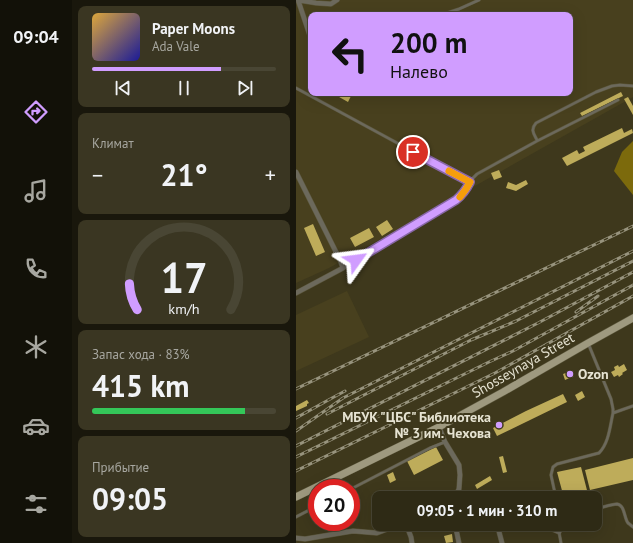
<!DOCTYPE html>
<html lang="ru">
<head>
<meta charset="utf-8">
<style>
  body { margin:0; font-family:"PT Sans",sans-serif; background:#3a3622; color:#f1f3f6; height:100vh; display:flex; flex-direction:column; font-size:15px; white-space:nowrap }
  * { box-sizing:border-box; margin:0 }
  p { font-size:13px; color:#a7a7a0 }
  .icon { flex:none; width:22px; height:22px; fill:none; stroke:currentColor; stroke-width:2; stroke-linecap:round; stroke-linejoin:round }
  .map { position:relative; flex:1; overflow:hidden }
  .details { display:flex; flex-direction:column; gap:6px; padding:6px; background:#19170c; width:224px }
  .details>* { flex:none }
  .banner { position:absolute; left:12px; top:12px; width:265px; height:84px; border-radius:8px; box-shadow:0 4px 16px #0002,0 0 0 1px #494634; background:#d09dff; color:#111; overflow:hidden }
  .speed { position:absolute; left:12px; top:479px; display:flex; gap:8px; font-size:20px; font-weight:700; text-align:center }
  .speed>* { display:grid; place-content:center; width:52px; height:52px; border-radius:50%; background:#2e2a15; box-shadow:0 4px 16px #0002,0 0 0 1px #494634; line-height:1 }
  .speed .limit { border:6px solid #d22; background:#fff; color:#111 }
  .pin { position:absolute; display:grid; place-items:center; width:34px; height:34px; color:#fff; margin:-17px; border:2px solid #fff; border-radius:50%; box-shadow:0 1px 4px #0007 }
  .me { position:absolute; width:44px; margin:-22px; rotate:59deg; stroke-linejoin:round; filter:drop-shadow(0 0 3px #0008) }
  .turn { display:flex; align-items:center; gap:14px; height:84px; padding:0 16px; font-size:18px }
  .turn .icon { width:52px; height:52px; stroke-width:2.5 }
  .turn b { display:block; font-size:28px; line-height:34px }
  .big { font-size:30px; font-weight:700; line-height:1.1 }
  .details .tile { flex:1; display:flex; flex-direction:column; justify-content:center; gap:6px; min-width:0; padding:0 14px; border-radius:8px; background:#3a3622 }
  .details .dial { align-items:center; gap:0 }
  .dial svg { height:104px; overflow:visible; fill:none; stroke:#494634; stroke-width:7; stroke-linecap:round; text-anchor:middle }
  .dial text { fill:#f1f3f6; stroke:none }
  .song { display:flex; align-items:center; gap:12px }
  .cover { width:48px; height:48px; border-radius:6px; background:linear-gradient(135deg,hsl(40 70% 55%),hsl(240 70% 35%)) }
  .played { height:4px; border-radius:2px; background:linear-gradient(90deg,#d09dff 70%,#494634 70%) }
  .keys { display:flex; justify-content:space-around; direction:ltr }
  .heat { display:flex; justify-content:space-between; align-items:center; font-size:22px; direction:ltr }
  .charge { height:6px; border-radius:3px; background:linear-gradient(90deg,#34c759 83%,#494634 0) }
  .trip { position:absolute; left:76px; top:491px; width:230px; height:40px; border-radius:8px; background:#2e2a15; box-shadow:0 4px 16px #0002,0 0 0 1px #494634; font-weight:700; line-height:40px; text-align:center }
  main { display:flex; flex:1; min-height:0 }
  .tabs { display:flex; flex-direction:column; width:72px; justify-content:space-around; align-items:center; background:#121108; color:#a7a7a0 }
  .tabs .icon { width:28px; height:28px }
  .tabs .on { color:#d09dff }
  .tabs b { font-size:18px; color:#f1f3f6 }
  .map>svg:first-child { display:block }
  .built { fill:#48401e; fill-rule:evenodd }
  .forest { fill:#7c6a0c }
  .building { fill:#beac5a }
  .lines { fill:none; stroke-linecap:round; stroke-linejoin:round }
  .service-casing { stroke:#5c573d; stroke-width:3.5 }
  .minor-casing { stroke:#5c573d; stroke-width:5.5 }
  .primary-casing { stroke:#5c573d; stroke-width:8 }
  .service { stroke:#6c695c; stroke-width:2.5 }
  .minor { stroke:#6c695c; stroke-width:4.5 }
  .primary { stroke:#9e997f; stroke-width:7 }
  .rail-casing { stroke:#97937d; stroke-width:3 }
  .rail { stroke:#3e381c; stroke-width:1.5; stroke-dasharray:4.5; stroke-linecap:butt }
  .route-casing { stroke:#8766a6; stroke-width:10 }
  .route { stroke:#d09dff; stroke-width:7 }
  .slow { stroke:#f59e0b; stroke-width:7 }
  .poi-dot { fill:#d09dff; stroke:#3e381c; stroke-width:1.5 }
  .labels { text-anchor:middle; dominant-baseline:central; stroke-width:4; stroke-linejoin:round; paint-order:stroke }
  .street-label { font-size:14px; fill:#e6e3d2; stroke:#3e381c }
  .poi-label { font-size:14px; font-weight:bold; fill:#e6e3d2; stroke:#3e381c; text-anchor:start }
</style>
</head>
<body>
<main>
<nav class="tabs">
<b>09:04</b>
<svg class="icon on" aria-label="directions" viewBox="0 0 24 24"><path d="M12 3l9 9-9 9-9-9zM9 14v-3h6M13 9l2 2-2 2"/></svg>
<svg class="icon" aria-label="music" viewBox="0 0 24 24"><path d="M9 18V5l10-2v13"/><circle cx="6" cy="18" r="3"/><circle cx="16" cy="16" r="3"/></svg>
<svg class="icon" aria-label="phone" viewBox="0 0 24 24"><path d="M5 4h4l2 5-3 2q2 4 5 5l2-3 5 2v4C11 20 4 13 5 4z"/></svg>
<svg class="icon" aria-label="climate" viewBox="0 0 24 24"><path d="M12 3v18M4 7l16 10M4 17L20 7"/></svg>
<svg class="icon" aria-label="car" viewBox="0 0 24 24"><path d="M5 17H2v-5l4-1 3-4h7l3 4 3 1v5h-3M9 17h6M6 11h13"/><circle cx="7" cy="17" r="2"/><circle cx="17" cy="17" r="2"/></svg>
<svg class="icon" aria-label="filters" viewBox="0 0 24 24"><path d="M4 7h16M4 17h16"/><circle cx="9" cy="7" r="2"/><circle cx="15" cy="17" r="2"/></svg>
</nav>
<section class="details">
<div class="tile">
<div class="song"><i class="cover"></i><div><b>Paper Moons</b><p>Ada Vale</p></div></div>
<div class="played"></div>
<div class="keys"><svg class="icon" aria-label="previous" viewBox="0 0 24 24"><path d="M18 5L8 12l10 7zM5 5v14"/></svg><svg class="icon" aria-label="pause" viewBox="0 0 24 24"><path d="M8 5v14M16 5v14"/></svg><svg class="icon" aria-label="next" viewBox="0 0 24 24"><path d="M6 5l10 7-10 7zM19 5v14"/></svg></div>
</div>
<div class="tile"><p>Климат</p>
<div class="heat"><a>−</a><b class="big">21°</b><a>+</a></div>
</div>
<div class="tile dial"><svg viewBox="0 0 100 80">
<path d="M14 69A42 42 0 1 1 86 69"/>
<path d="M14 69A42 42 0 0 1 8 49" stroke="#d09dff"/>
<text x="50" y="56" font-size="32" font-weight="700">17</text>
<text x="50" y="72" font-size="11">km/h</text>
</svg></div>
<div class="tile"><p>Запас хода · 83%</p><b class="big">415 km</b><div class="charge"></div></div>
<div class="tile"><p>Прибытие</p><b class="big">09:05</b></div>
</section>
<div class="map">
<svg width="337" height="543" viewBox="0 0 337 543">
  <rect width="100%" height="100%" fill="#3e381c"/>
  <path class="built" d="M0 0H337V97L33 268 0 283ZM15 15H274V93H15Z
    M51 291 73 337 0 371V315Z"/>
  <path class="forest" d="M337 141V195L318 171 326 152Z"/>
  <path class="building" d="M325 92 327 96 286 116 284 113Z
    M36 93H55L56 94 52 102Z
    M332 97 337 106V115L328 99Z
    M326 128 328 133 336 129 337 133 271 166 266 158 281 150 283 154 289 151 287 147Z
    M203 170 206 177 198 180 195 173Z
    M230 180 232 184 220 191 210 188 212 182 220 185Z
    M91 220 97 229 86 236 80 227Z
    M17 224 29 252 20 256 8 228Z
    M73 228 78 237 59 247 54 238Z
    M328 364 331 370 326 373 327 374 323 377 322 375 318 377 315 372 319 370 318 367 322 365 323 367Z
    M275 371 278 376 269 380 267 374Z
    M286 391 289 397 282 401 279 395Z
    M267 394 271 402 201 436 197 428 230 411Z
    M11 400 13 403 11 404V406L0 411V406Z
    M140 447 147 460 118 475 111 461Z
    M207 456 211 472 207 473 203 457Z
    M337 458V480L294 490 289 470Z
    M285 467 293 498H268L261 472Z
    M97 472 100 480 94 483 91 475Z
    M194 476 196 480 181 489 179 485Z
    M156 534 157 542 150 543 148 536Z"/>
  <g class="lines">
    <defs>
      <path id="service" d="M145 15 163 9 183 0
        M0 88 173 182
        M241 140C238 134 234 130 240 123L300 92 316 86 324 85 337 86
        M48 268 160 200 166 195 173 182 181 174 241 141 322 100
        M317 413 337 406
        M55 489 134 448 149 442
        M260 498 255 475 257 467 261 464 303 453C313 443 314 426 317 413V409L315 399 292 343
        M299 509C305 508 316 504 321 504 329 505 328 518 332 523 332 523 336 526 337 527
        M0 517 21 506
        M263 532 265 543"/>
      <path id="minor" d="M2 0 15 39
        M2 0 20 3 35 4 41 0
        M0 172 44 260 47 268 0 293
        M143 427 149 442 163 465 164 475 163 489 158 498
        M110 524 115 537 116 543
        M159 524 163 543
        M201 524 206 543
        M229 524 256 529 263 532
        M0 538 9 539 57 531 81 533 105 524"/>
      <path id="primary" d="M0 497 143 427 207 392 292 343 337 318"/>
    </defs>
    <use href="#service" class="service-casing"/>
    <use href="#minor" class="minor-casing"/>
    <use href="#primary" class="primary-casing"/>
    <use href="#service" class="service"/>
    <use href="#minor" class="minor"/>
    <use href="#primary" class="primary"/>
    <defs>
      <path id="rail" d="M280 312 302 296
        M0 389 337 226
        M31 414 175 340 220 321 337 261
        M0 418 36 398 49 391
        M0 431 47 398 337 251
        M0 446 242 323 337 272
        M0 457 193 362 217 351 337 285
        M0 471 199 373 337 296"/>
    </defs>
    <use href="#rail" class="rail-casing"/>
    <use href="#rail" class="rail"/>
  </g>
  <g class="lines">
    <defs>
      <path id="route" d="M60 260 160 200C166 195 170 190 174 182L117 152"/>
    </defs>
    <use href="#route" class="route-casing"/>
    <use href="#route" class="route"/>
    <path class="slow" d="M153 171 174 182 170 189 164 197"/>
  </g>
  <g class="poi-dot">
    <circle cx="274" cy="374" r="4"/>
    <circle cx="203" cy="425" r="4"/>
  </g>
  <g class="labels">
    <g class="street-label">
      <text transform="translate(227 365) rotate(-30)">Shosseynaya Street</text>
    </g>
    <g class="poi-label">
      <text x="282" y="374">Ozon</text>
      <text x="195" y="417" text-anchor="end">МБУК "ЦБС" Библиотека<tspan x="195" dy="16">№ 3 им. Чехова</tspan></text>
    </g>
  </g>
</svg>
<div class="speed"><div class="limit">20</div></div>
<div class="pin" style="left:117px;top:152px;background:#d93025"><svg class="icon" aria-label="arrive" viewBox="0 0 24 24"><path d="M6 21V4h12l-3 4 3 4H6"/></svg></div>
<svg class="me" style="left:60px;top:260px" viewBox="-20 -20 40 40"><path d="M0-17L14 15 0 8-14 15z" fill="#d09dff" stroke="#fff" stroke-width="4"/></svg>
<div class="trip">09:05 · 1 мин · 310 m</div>
<div class="banner">
<div class="turn"><svg class="icon" aria-label="left" viewBox="0 0 24 24"><path d="M17 20v-9H6M10 6l-5 5 5 5"/></svg><div><b>200 m</b>Налево</div></div>
</div>
</div>
</main>
</body>
</html>
